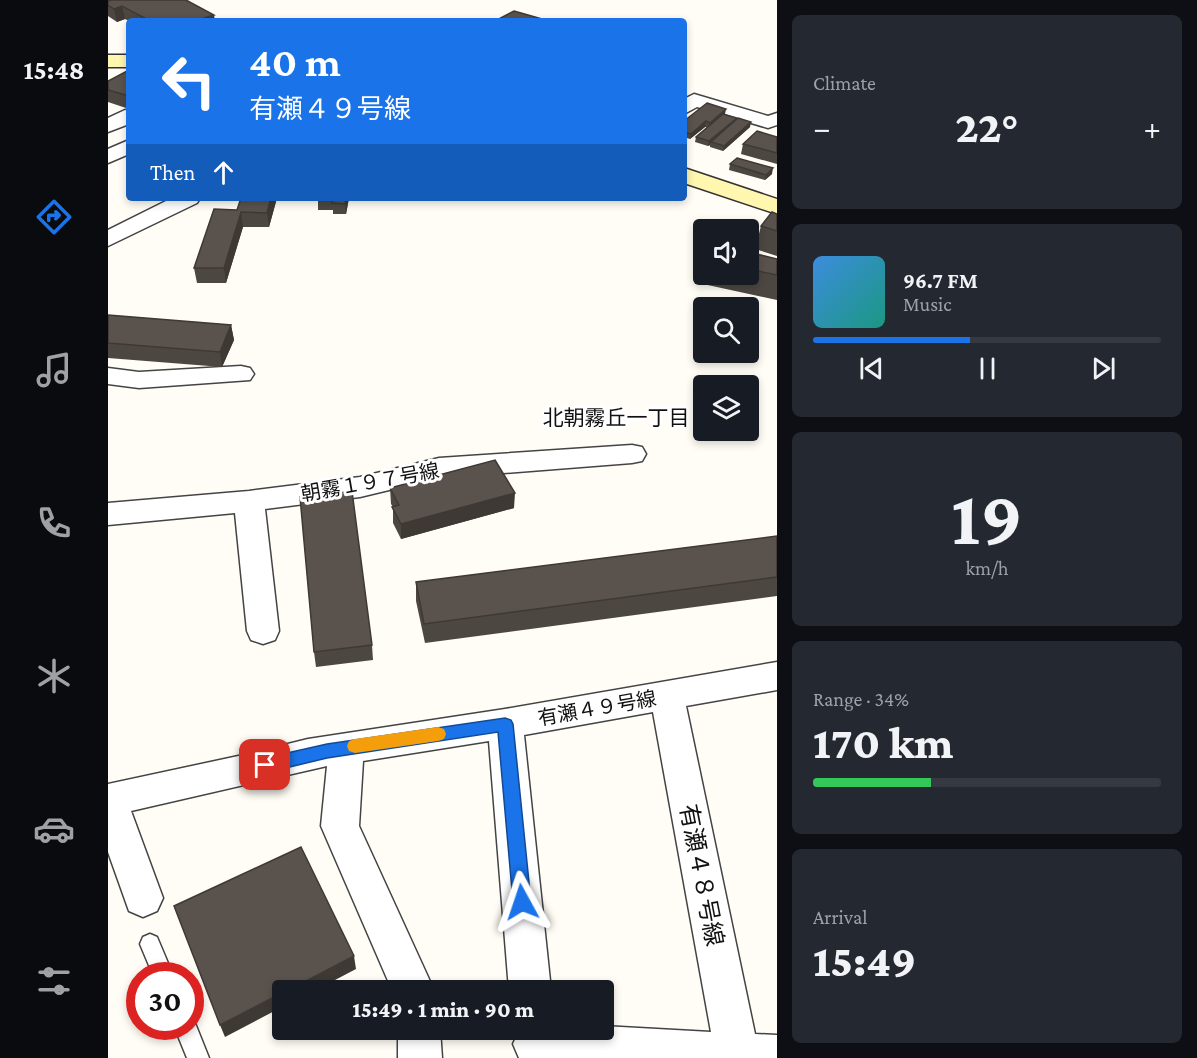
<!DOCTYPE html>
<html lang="en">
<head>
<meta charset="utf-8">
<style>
  body { margin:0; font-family:"Crimson Pro","Noto Sans JP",serif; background:#242831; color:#f1f3f6; height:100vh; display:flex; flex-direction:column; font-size:22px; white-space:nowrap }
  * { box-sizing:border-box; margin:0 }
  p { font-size:20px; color:#9ea1a6 }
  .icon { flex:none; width:33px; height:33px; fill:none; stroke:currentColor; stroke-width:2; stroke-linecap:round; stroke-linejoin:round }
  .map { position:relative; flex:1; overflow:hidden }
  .panel { display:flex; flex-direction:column; gap:15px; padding:15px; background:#0d0f14; width:420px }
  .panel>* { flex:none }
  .banner { position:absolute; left:18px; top:18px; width:561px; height:183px; border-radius:6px; box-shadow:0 3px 9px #0003; background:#1a73e8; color:#fff; overflow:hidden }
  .fabs { position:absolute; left:585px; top:219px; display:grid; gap:12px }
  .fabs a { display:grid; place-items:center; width:66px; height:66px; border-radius:6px; background:#171b24; box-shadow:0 3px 9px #0003; font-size:30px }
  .speed { position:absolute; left:18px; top:962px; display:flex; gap:12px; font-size:30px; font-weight:700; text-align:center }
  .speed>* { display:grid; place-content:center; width:78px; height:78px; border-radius:50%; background:#171b24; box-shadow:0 3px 9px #0003; line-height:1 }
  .speed .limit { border:9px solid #d22; background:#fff; color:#111 }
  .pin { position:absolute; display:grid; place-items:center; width:51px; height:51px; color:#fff; margin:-26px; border-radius:12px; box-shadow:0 3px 9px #0006 }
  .me { position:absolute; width:66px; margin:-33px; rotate:355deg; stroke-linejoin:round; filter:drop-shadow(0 0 4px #0008) }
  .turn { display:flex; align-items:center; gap:21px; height:126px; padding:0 24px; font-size:27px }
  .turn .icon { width:78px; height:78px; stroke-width:2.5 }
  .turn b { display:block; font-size:42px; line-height:51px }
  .then { display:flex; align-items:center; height:57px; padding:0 24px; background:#0003; gap:12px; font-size:22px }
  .big { font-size:45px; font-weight:800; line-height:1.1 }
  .panel .widget { flex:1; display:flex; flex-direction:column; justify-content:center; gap:9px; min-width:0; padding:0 21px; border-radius:9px; background:#242831 }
  .panel .dial { align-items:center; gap:0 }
  .dial b { font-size:78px; line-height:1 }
  .song { display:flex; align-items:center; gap:18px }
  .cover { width:72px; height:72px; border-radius:9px; background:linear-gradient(135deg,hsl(210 70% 55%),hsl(170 70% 35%)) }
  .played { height:6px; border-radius:3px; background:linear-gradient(90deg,#1a73e8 45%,#363941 45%) }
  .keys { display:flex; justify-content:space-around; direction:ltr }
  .heat { display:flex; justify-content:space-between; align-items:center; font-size:33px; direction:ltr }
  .charge { height:9px; border-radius:4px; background:linear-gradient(90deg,#34c759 34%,#363941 0) }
  .trip { position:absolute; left:164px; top:980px; width:342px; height:60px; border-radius:6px; background:#171b24; box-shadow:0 3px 9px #0003; font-weight:800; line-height:60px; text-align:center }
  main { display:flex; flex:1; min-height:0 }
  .menu { display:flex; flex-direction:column; width:108px; justify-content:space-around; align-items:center; background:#090b0e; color:#9ea1a6 }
  .menu .icon { width:42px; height:42px }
  .menu .selected { color:#1a73e8 }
  .menu b { font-size:27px; color:#f1f3f6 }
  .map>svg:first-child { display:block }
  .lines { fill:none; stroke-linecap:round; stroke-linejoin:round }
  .lane-casing { stroke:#444; stroke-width:3 }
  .street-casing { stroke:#444; stroke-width:3 }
  .secondary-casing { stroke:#333; stroke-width:3 }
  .lane { fill:#fff; fill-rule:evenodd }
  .street { fill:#fff; fill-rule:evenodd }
  .secondary { fill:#fff6b0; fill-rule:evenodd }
  .wall { fill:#4d4742 }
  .shaded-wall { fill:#3f3936 }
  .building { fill:#5a524d; stroke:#3f3936; stroke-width:1.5 }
  .route { fill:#1a73e8; stroke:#114b97; stroke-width:1.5 }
  .slow { fill:#f59e0b }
  .labels { text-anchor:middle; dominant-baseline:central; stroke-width:6; stroke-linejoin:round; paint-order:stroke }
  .street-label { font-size:20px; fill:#111; stroke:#fff }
  .neighbourhood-label { font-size:21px; fill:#111; stroke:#fff }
  .near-street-label { font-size:24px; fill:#111; stroke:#fff }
</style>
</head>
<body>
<main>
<nav class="menu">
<b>15:48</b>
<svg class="icon selected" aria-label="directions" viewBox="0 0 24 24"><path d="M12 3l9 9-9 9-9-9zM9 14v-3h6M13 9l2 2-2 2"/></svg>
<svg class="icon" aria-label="music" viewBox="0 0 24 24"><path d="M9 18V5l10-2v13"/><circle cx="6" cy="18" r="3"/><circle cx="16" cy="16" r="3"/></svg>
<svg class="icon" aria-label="phone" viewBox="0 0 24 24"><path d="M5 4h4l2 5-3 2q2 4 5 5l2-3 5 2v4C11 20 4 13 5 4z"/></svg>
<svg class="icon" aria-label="climate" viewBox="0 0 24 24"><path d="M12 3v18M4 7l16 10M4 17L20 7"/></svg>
<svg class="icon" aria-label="car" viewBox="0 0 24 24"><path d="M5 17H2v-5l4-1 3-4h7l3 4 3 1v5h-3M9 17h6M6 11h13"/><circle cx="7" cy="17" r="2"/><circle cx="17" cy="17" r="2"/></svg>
<svg class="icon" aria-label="filters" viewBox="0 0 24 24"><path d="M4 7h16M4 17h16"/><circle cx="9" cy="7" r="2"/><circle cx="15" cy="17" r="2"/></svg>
</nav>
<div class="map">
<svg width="669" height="1058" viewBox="0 0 669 1058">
  <rect width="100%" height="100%" fill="#fffdf5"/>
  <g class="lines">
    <defs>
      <path id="lane" d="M42 934 49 937 65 975H45L32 944 35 937Z
        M82 1018H85L101 1058H79L66 1026H82Z"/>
      <path id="street" d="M586 94 660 116 669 113V125L660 128 589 107 576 114V99Z
        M17 110 21 111V124L0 132V118Z
        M21 140V154L0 163V149Z
        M64 198H92L89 203 0 246V230Z
        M133 366 142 368 146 374 142 380 31 388 0 384V368L31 372Z
        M524 445 534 447 538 454 534 461 524 463 331 478 252 497 157 509 171 631 167 640 155 644 143 640 139 631 127 513 0 525V503L141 491 252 477 331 458Z
        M669 662V690L578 706 647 1034 669 1035V1058H411L405 1044 412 1029H495V1026L603 1032 545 712 416 735 443 990H401L381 741 255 761 251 826 326 990H284L213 826 219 766 23 811 55 898 49 911 35 917 21 911 0 852V784L135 755 200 739 397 709Z
        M290 1029H332L334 1058H290Z"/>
      <path id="secondary" d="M0 55H21V67H0Z
        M576 168 669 199V214L576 183Z"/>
    </defs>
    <use href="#lane" class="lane-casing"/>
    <use href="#street" class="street-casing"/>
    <use href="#secondary" class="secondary-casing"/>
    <use href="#lane" class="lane"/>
    <use href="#street" class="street"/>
    <use href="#secondary" class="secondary"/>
  </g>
  <path class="wall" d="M0 0H78L107 21H21L17 19 9 22 0 16Z
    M21 70V109L0 102V81Z
    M617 114 629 118 628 120 642 127 615 151 602 147V145L600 146 587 142 588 137 599 127H597L582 139 576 137V121Z
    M669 137V164L633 154 635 144Z
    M622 164 664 174 657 180 621 170Z
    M169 198 161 227H135L118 283H89L86 268 129 210Z
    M241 198 238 214H225V210H210V200Z
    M669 214V256L647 249 653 226Z
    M640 252 669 259V300L595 284 597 274H640Z
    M0 315 123 325 126 340 114 367 0 358Z
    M282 488 406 508 293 539 285 523V507L283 504Z
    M669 536V596L317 643 308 601V582Z
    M264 645 265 660 208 667 206 652Z"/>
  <path class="shaded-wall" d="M14 6 17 19 9 22 6 9Z
    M106 15 107 21H87Z
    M618 109 617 114 601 128 602 123Z
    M629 118 628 123 603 142 602 145 600 146 601 141Z
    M598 121 597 127 582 139 583 134Z
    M643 122 642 127 615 151 616 146Z
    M665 168 664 174 657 180 658 175Z
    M163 198H169L161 227 159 213Z
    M238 198H241L238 214 237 204Z
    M133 212 135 227 118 283 116 268Z
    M123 325 126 340 114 367 112 352Z
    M407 493 406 508 293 539V524Z
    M246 956 248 969 208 990H181Z
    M174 993V1007L117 1037 112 1025Z"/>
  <path class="building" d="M4 0H78L106 15 87 21H42L14 6 6 9 0 5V1Z
    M406 11 441 21H387Z
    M21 70V96L0 90V81Z
    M599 103 618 109 602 123 598 121 583 134 576 132V121Z
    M615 114 629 118 601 141 588 137Z
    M630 118 643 122 616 146 603 142Z
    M649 131 669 137V153L635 144Z
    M629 158 665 168 658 175 622 164Z
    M133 198H163L159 213 133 212 116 268H86L106 209 129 210Z
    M210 198H238L237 204 224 203 225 200H210Z
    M664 212 669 214V231L653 226Z
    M640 252 669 259V275L640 269Z
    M0 315 123 325 112 352 0 343Z
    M387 460 407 493 293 524 284 507 291 505 282 488Z
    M244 491 264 645 206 652 192 497Z
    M669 536V577L316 624 308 582Z
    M193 847 246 956 181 990H174V993L112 1025 66 906Z"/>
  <path class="route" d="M397 718 403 720 405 724 423 902 420 908 414 910 407 908 405 902 390 732 219 758 157 773 151 770 148 765 151 760 157 758 219 744Z"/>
  <path class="slow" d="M330 727 336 729 338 734 336 739 330 741 247 753 241 751 239 746 241 741 247 739Z"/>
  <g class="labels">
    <g class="street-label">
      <text transform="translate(262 482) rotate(-10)">朝霧１９７号線</text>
      <text transform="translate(489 708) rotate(-10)">有瀬４９号線</text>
    </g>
    <g class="neighbourhood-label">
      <text x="508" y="418">北朝霧丘一丁目</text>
    </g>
    <g class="near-street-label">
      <text transform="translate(594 875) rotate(79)">有瀬４８号線</text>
    </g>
  </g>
</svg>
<div class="fabs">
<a><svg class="icon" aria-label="sound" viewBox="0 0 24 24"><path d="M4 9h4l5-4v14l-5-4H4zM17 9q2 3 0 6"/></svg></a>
<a><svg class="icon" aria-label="search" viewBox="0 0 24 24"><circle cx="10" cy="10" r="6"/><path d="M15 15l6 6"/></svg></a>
<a><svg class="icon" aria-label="layers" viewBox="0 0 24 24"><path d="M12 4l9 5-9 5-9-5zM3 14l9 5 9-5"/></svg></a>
</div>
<div class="speed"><div class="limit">30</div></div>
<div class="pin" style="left:157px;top:765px;background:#d93025"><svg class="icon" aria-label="arrive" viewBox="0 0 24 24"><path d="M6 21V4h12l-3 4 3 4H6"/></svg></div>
<svg class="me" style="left:414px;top:902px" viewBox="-20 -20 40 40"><path d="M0-17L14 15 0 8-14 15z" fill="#1a73e8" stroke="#fff" stroke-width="4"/></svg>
<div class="trip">15:49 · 1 min · 90 m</div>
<div class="banner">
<div class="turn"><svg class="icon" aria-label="left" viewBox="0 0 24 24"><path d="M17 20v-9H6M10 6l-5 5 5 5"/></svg><div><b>40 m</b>有瀬４９号線</div></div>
<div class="then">Then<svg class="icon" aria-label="ahead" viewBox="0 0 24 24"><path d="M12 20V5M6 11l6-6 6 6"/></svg></div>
</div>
</div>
<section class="panel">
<div class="widget"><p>Climate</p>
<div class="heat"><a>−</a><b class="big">22°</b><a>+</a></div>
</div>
<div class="widget">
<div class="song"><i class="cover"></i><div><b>96.7 FM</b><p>Music</p></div></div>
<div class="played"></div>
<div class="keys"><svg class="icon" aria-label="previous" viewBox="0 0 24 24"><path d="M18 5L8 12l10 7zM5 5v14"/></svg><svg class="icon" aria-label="pause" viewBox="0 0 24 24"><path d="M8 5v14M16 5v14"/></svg><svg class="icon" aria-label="next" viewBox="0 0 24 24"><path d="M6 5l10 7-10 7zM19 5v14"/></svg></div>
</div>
<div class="widget dial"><b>19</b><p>km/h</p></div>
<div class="widget"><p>Range · 34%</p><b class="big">170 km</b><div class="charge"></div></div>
<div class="widget"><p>Arrival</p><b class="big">15:49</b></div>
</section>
</main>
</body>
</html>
